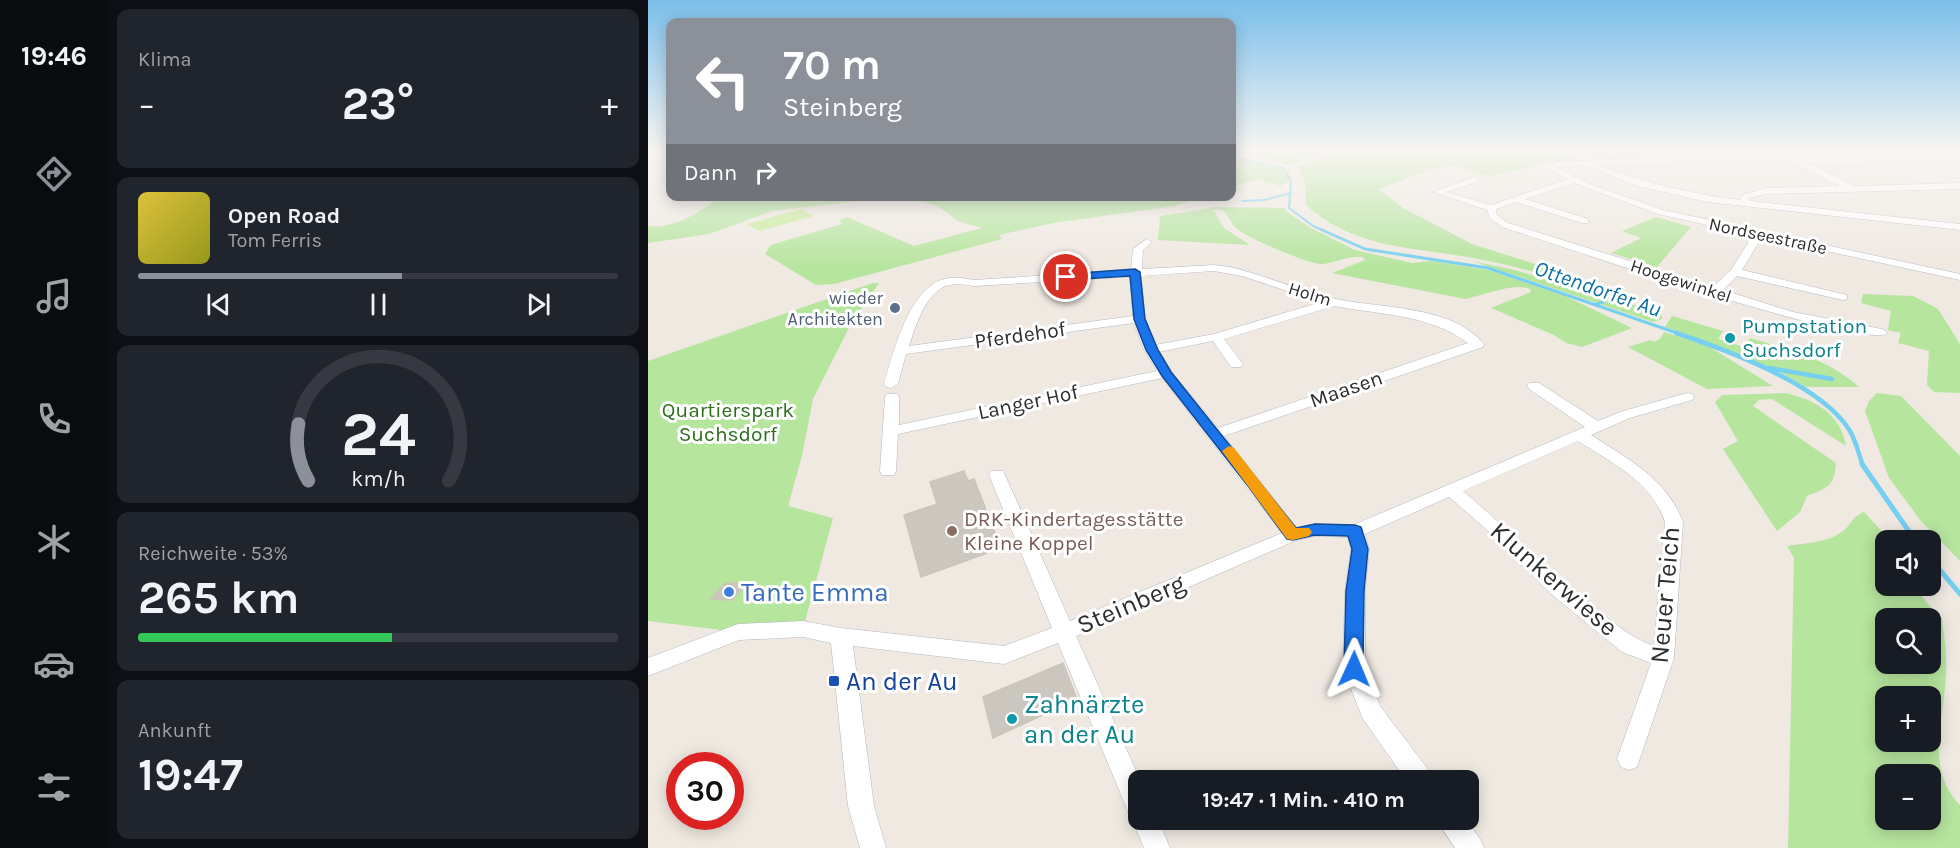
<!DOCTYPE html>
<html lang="de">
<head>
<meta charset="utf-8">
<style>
  body { margin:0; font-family:Karla,sans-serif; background:#20242c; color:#f1f3f6; height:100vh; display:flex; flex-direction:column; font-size:22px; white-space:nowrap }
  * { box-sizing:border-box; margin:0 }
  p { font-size:20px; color:#9ea1a6 }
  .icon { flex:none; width:33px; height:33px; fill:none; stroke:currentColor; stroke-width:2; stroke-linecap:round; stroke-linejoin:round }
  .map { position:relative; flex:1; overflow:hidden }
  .side { display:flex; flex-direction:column; gap:9px; padding:9px; background:#0d0f14; width:540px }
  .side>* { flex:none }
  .hud { position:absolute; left:18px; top:18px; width:570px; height:183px; border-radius:12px; box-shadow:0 3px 15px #0003; background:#8c9099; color:#fff; overflow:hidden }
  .buttons { position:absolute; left:1227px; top:530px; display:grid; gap:12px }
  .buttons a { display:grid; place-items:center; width:66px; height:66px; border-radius:12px; background:#171b24; box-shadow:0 3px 15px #0003; font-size:30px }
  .speed { position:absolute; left:18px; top:752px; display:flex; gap:12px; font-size:30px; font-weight:700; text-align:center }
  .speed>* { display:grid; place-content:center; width:78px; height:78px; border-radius:50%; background:#171b24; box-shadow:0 3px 15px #0003; line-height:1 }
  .speed .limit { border:9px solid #d22; background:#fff; color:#111 }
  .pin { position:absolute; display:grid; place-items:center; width:51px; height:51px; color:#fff; margin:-26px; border:3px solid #fff; border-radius:50%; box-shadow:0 2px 6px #0007 }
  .me { position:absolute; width:66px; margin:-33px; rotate:1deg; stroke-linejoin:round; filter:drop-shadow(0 0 4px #0008) }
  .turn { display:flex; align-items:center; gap:21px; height:126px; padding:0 18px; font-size:27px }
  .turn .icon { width:78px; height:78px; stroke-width:2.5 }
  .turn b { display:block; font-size:42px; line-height:51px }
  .then { display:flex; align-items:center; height:57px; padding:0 18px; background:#0003; gap:12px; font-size:22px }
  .big { font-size:45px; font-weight:700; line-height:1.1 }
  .side .widget { flex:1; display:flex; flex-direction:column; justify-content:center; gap:9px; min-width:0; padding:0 21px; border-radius:12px; background:#20242c }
  .side .dial { align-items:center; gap:0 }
  .dial svg { height:156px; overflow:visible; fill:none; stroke:#363941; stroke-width:7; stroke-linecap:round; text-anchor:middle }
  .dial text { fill:#f1f3f6; stroke:none }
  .song { display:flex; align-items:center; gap:18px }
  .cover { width:72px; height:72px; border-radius:9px; background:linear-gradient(135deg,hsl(50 70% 55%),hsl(60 70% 35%)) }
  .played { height:6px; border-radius:3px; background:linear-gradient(90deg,#8c9099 55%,#363941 55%) }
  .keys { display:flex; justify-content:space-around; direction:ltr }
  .heat { display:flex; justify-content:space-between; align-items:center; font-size:33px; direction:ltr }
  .charge { height:9px; border-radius:4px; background:linear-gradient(90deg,#34c759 53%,#363941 0) }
  .trip { position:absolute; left:480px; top:770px; width:351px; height:60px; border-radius:12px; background:#171b24; box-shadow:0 3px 15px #0003; font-weight:700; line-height:60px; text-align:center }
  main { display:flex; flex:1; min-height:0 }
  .tab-bar { display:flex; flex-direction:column; width:108px; justify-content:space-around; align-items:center; background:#090b0e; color:#9ea1a6 }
  .tab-bar .icon { width:42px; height:42px }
  .tab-bar .on { color:#8c9099 }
  .tab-bar b { font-size:27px; color:#f1f3f6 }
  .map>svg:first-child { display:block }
  .green { fill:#b6e59e; fill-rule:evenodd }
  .pitch { fill:#c9ec9a }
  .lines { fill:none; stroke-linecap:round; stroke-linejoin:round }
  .stream-far3 { stroke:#75cff0; stroke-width:2 }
  .stream-far2 { stroke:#75cff0; stroke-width:3 }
  .stream-far1 { stroke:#75cff0; stroke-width:4.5 }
  .stream { stroke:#75cff0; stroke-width:5 }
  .building { fill:#cbc7bf; stroke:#cbc5ba; stroke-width:1.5 }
  .minor-casing { stroke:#b4b7c1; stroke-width:1 }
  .minor { fill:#fff; fill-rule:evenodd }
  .route { fill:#1a73e8; stroke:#114b97; stroke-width:1.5 }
  .slow { fill:#f59e0b }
  .service-dot { fill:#5c6f8a; stroke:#fff; stroke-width:2 }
  .culture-dot { fill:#0f9aa8; stroke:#fff; stroke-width:2 }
  .education-dot { fill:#8d6e63; stroke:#fff; stroke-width:2 }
  .shop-dot { fill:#3f7fe0; stroke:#fff; stroke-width:2 }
  .transit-dot { fill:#1a4fb4; stroke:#fff; stroke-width:2 }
  .labels { text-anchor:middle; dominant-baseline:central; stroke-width:6; stroke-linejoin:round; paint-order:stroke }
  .far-street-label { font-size:18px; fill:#2e2e2e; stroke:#fff }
  .far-service-label { font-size:18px; fill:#4e5e75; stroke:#fff; text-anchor:end }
  .culture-label { font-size:21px; fill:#0d838f; stroke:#fff; text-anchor:start }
  .street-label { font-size:21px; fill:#2e2e2e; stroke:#fff }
  .park-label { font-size:21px; fill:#2c6e1b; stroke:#fff }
  .education-label { font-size:21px; fill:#785e54; stroke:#fff; text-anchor:start }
  .water-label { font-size:22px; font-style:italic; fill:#0d6fa3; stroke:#fff }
  .near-street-label { font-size:26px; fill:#2e2e2e; stroke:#fff }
  .near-shop-label { font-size:26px; fill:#366cbe; stroke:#fff; text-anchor:start }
  .near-transit-label { font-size:26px; fill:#164399; stroke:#fff; text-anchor:start }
  .near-culture-label { font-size:26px; fill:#0d838f; stroke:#fff; text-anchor:start }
</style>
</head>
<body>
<main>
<nav class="tab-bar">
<b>19:46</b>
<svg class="icon on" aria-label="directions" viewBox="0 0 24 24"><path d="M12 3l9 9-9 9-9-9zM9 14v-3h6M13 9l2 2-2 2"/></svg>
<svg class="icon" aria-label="music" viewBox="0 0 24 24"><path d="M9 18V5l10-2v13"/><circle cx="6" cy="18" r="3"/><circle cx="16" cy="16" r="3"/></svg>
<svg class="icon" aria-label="phone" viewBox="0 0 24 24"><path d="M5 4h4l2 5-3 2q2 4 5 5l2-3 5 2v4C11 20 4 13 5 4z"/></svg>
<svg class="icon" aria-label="climate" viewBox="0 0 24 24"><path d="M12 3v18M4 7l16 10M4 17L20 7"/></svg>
<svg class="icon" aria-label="car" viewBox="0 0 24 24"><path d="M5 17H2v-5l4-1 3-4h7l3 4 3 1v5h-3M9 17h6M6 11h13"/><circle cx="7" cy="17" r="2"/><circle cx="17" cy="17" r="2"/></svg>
<svg class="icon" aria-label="filters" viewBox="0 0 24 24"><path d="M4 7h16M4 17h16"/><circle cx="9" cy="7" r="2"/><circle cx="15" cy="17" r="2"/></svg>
</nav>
<section class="side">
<div class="widget"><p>Klima</p>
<div class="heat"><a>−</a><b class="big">23°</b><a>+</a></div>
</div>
<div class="widget">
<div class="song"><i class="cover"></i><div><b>Open Road</b><p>Tom Ferris</p></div></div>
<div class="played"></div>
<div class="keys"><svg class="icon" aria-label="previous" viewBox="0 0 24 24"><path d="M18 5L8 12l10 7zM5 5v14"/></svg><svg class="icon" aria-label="pause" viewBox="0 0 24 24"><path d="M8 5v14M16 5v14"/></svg><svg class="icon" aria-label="next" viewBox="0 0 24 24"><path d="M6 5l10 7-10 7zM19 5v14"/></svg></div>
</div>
<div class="widget dial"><svg viewBox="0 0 100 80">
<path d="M14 69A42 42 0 1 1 86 69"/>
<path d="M14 69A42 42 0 0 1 9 40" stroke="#8c9099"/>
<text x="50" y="56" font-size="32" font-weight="700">24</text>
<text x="50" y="72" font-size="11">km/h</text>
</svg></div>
<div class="widget"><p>Reichweite · 53%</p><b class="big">265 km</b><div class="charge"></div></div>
<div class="widget"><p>Ankunft</p><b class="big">19:47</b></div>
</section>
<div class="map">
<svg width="1312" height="848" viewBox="0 0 1312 848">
  <rect width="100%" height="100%" fill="#efe9e1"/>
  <path class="green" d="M584 150H676L646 164 641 165Z
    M693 150H913L930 161 881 164 884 167 840 176 804 165 772 173 731 189 755 208 824 244 966 289 961 294C921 282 881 269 841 261 777 247 709 252 658 205L657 182 649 167Z
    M584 157 636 168 641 172V181L633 186 609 179 584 187Z
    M72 197H230L202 202 124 211 61 234 0 243V226C27 229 52 212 72 197Z
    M256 197H556L526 206 405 223 351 235 354 239 186 284 168 285 117 254 123 245 194 224 191 220 199 217 266 246 334 228 310 221 290 206Z
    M561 207 637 208 639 212 661 227 707 250 764 263 783 261 840 270 917 296 984 328 934 347 918 343 906 335 843 308 883 292 882 289C865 282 835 296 817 299L684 273 717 260 715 257C701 255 688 263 674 264 662 265 597 237 588 228 583 223 580 215 575 210L565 209 576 228 602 245 510 240 512 216 564 208Z
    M1008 217 1043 227 1009 267 963 253 993 238 974 231Z
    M824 261 867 270 1013 313 1014 319 1005 322Z
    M225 283H231L204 322 165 399 154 456 140 506 185 518 155 629 90 632 0 621V361Z
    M1215 294 1265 296 1290 309 1312 344V393L1286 392 1279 385 1281 351 1250 343 1253 333 1240 330 1243 311 1213 303Z
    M1024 316 1075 331 1070 339 1096 347 1102 338C1139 349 1182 360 1211 387H1158L1129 370 1017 327Z
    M1016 332 1060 346 1125 386 1059 389 980 347 1002 340 1006 342 1012 339Z
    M1137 393C1166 399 1193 414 1198 446L1124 399 1111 400 1105 406 1188 463C1187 486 1179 488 1159 496L1152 512 1129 531 1075 449 1090 441 1067 402 1074 395Z
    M1229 393 1253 396 1312 456V561L1273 521 1241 478 1217 411 1221 401Z
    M1216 512 1242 540H1238V585H1266L1278 602 1294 618C1296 636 1299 655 1298 673 1297 718 1276 769 1312 805V848H1140L1146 558 1139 546C1157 543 1180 543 1195 531 1204 525 1201 519 1216 512ZM1238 618H1282V663H1238ZM1238 696H1282V741H1238ZM1238 774H1282V819H1238Z"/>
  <path class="pitch" d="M153 209 166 216 111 231 99 224Z"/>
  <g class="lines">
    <path class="stream-far3" d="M584 157 636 168 643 181 641 208 665 226 677 231
      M594 201 616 200 643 193"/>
    <path class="stream-far2" d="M674 230 717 249 840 268 1032 334
      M947 305 957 301"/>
    <path class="stream-far1" d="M1028 333C1079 350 1173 384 1202 431 1208 441 1211 455 1215 466
      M1121 368 1184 379"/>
    <path class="stream" d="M1214 464 1267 540
      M1282 558 1312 594"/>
  </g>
  <path class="building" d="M316 471 320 481 326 479 353 548 273 577 256 515 289 504 282 482Z
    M77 583 98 584 84 600 63 599Z
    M415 663 429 699 345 738 335 697Z"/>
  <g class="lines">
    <defs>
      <path id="minor" d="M1292 150 1312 152V157L1293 152Z
        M1065 156 1215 159 1216 161 1212 163H1160L1205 186 1312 183V189L1118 194 1101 198 1102 201 1312 224V230L1059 202 989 186 936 165 909 167 944 185 1015 210 1312 274V280L1114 237 1094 270 1199 295V299L1195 300 1089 276 1075 290 1145 312 1234 329 1240 333C1220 352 899 241 854 227L842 218 839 210 785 192 827 177 831 180 830 182 798 192 843 205 920 179 900 168 908 162ZM1065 160 1151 162V165L1192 186 1118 188 1094 195 1092 200C1042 194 996 182 949 165ZM926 183 1010 214 1105 235 1083 270 1065 287 860 223 849 215 848 209 868 202 934 223H940V219L877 199Z
        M499 239 504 242 495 250 494 269 566 265 582 267C616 275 649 290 684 298 730 309 803 304 836 344L835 347 576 436 649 528 667 524 705 525 937 427 881 389 879 386 881 383H891L950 421 972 412 1039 393 1044 394 1046 397 1044 400 982 418 943 435C980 459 1019 479 1035 522L1026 658 989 767 981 770 973 767 969 759 1003 663 974 652 902 593 837 528 801 497 717 534 721 549 717 591V669L732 706 782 772 785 780H758L715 719 695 669 697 591 703 549 700 537 667 536 649 540 428 636 492 780 490 819H510L522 848H496L484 819 486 816 481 814 410 643 356 664 205 646 226 806 238 848H212L200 806 183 643 155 637 91 640 0 676V658L90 624 155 621 193 628 356 646 404 628 341 475 343 471H355L357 475 422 621 634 533 514 378 250 434 248 471 246 475H234L232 471 237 397 239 394H249L251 397V425L509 371 496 350 486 323 258 354 250 384 243 388 238 387 236 384C245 354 260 292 293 280 304 276 315 278 326 280L483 270 485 249ZM566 271 594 276 673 302 566 334 507 345 497 318 493 276ZM482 277 485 316 261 346C268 326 278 289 302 285 310 283 318 285 326 286ZM686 306C733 315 781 314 820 343L570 428 527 376 511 352 565 341 583 367H593L595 364 576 339ZM930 441C964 463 1004 482 1017 522L1006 646C983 638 966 623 948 608 901 571 860 529 815 491Z
        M788 819H817L832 839 836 848H807Z"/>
    </defs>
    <use href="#minor" class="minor-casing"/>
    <use href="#minor" class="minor"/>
  </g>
  <linearGradient id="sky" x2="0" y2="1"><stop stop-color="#7abfeb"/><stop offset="0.56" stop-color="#f8f5f2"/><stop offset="1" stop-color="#f8f5f2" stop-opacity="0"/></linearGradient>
  <rect width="1312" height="269" fill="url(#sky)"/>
  <path class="route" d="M487 269 492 272 497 319 510 350 523 372 648 528 667 524 707 525 713 527 720 549 716 591 715 669 713 675 706 677 699 675 696 669 698 591 704 549 700 536 667 535 645 540 639 539 600 486 514 376 498 350 486 319 482 276 418 280 413 277 418 274Z"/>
  <path class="slow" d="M581 446 586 448 648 528H661L664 532 661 536 645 540 639 539 574 451Z"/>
  <circle class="service-dot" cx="247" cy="308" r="6"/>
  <g class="culture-dot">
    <circle cx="1082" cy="338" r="6"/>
    <circle cx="364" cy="719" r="6"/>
  </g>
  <circle class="education-dot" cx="304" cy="531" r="6"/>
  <circle class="shop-dot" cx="81" cy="592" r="6"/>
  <rect class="transit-dot" x="180" y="675" width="12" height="12" rx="3"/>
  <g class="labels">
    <g class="far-street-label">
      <text transform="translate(1120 236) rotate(12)">Nordseestraße</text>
      <text transform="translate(1033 281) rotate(18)">Hoogewinkel</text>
      <text transform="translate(662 294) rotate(17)">Holm</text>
    </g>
    <g class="far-service-label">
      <text x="235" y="298">wieder<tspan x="235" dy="21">Architekten</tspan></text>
    </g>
    <g class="culture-label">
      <text x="1094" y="326">Pumpstation<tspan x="1094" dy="24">Suchsdorf</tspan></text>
    </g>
    <g class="street-label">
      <text transform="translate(372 335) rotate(-8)">Pferdehof</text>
      <text transform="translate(698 389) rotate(-19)">Maasen</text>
      <text transform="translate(380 402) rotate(-12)">Langer Hof</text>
    </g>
    <g class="park-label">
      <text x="80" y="410">Quartierspark<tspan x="80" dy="24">Suchsdorf</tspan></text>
    </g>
    <g class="education-label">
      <text x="316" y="519">DRK-Kindertagesstätte<tspan x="316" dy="24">Kleine Koppel</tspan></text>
    </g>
    <g class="water-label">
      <text transform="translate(950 289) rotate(19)">Ottendorfer Au</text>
    </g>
    <g class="near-street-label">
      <text transform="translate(906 579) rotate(41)">Klunkerwiese</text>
      <text transform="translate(1017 595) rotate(-85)">Neuer Teich</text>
      <text transform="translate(483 604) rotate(-23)">Steinberg</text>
    </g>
    <g class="near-shop-label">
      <text x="93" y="592">Tante Emma</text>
    </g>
    <g class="near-transit-label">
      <text x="198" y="681">An der Au</text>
    </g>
    <g class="near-culture-label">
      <text x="376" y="704">Zahnärzte<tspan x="376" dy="30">an der Au</tspan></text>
    </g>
  </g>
</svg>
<div class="buttons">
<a><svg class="icon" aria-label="sound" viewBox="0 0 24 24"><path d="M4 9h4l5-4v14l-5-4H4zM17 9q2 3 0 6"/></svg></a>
<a><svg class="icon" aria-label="search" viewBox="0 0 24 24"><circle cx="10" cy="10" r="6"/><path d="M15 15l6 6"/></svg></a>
<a>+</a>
<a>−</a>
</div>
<div class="speed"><div class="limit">30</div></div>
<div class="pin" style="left:418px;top:277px;background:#d93025"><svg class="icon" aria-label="arrive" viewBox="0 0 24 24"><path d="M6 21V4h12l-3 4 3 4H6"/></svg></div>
<svg class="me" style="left:706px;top:669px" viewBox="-20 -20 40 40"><path d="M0-17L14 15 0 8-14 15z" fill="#1a73e8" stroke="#fff" stroke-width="4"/></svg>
<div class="trip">19:47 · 1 Min. · 410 m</div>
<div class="hud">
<div class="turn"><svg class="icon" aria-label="left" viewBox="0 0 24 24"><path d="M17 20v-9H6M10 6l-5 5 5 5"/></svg><div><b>70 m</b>Steinberg</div></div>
<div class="then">Dann<svg class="icon" aria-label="right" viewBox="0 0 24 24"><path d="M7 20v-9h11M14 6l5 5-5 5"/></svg></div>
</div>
</div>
</main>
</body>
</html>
